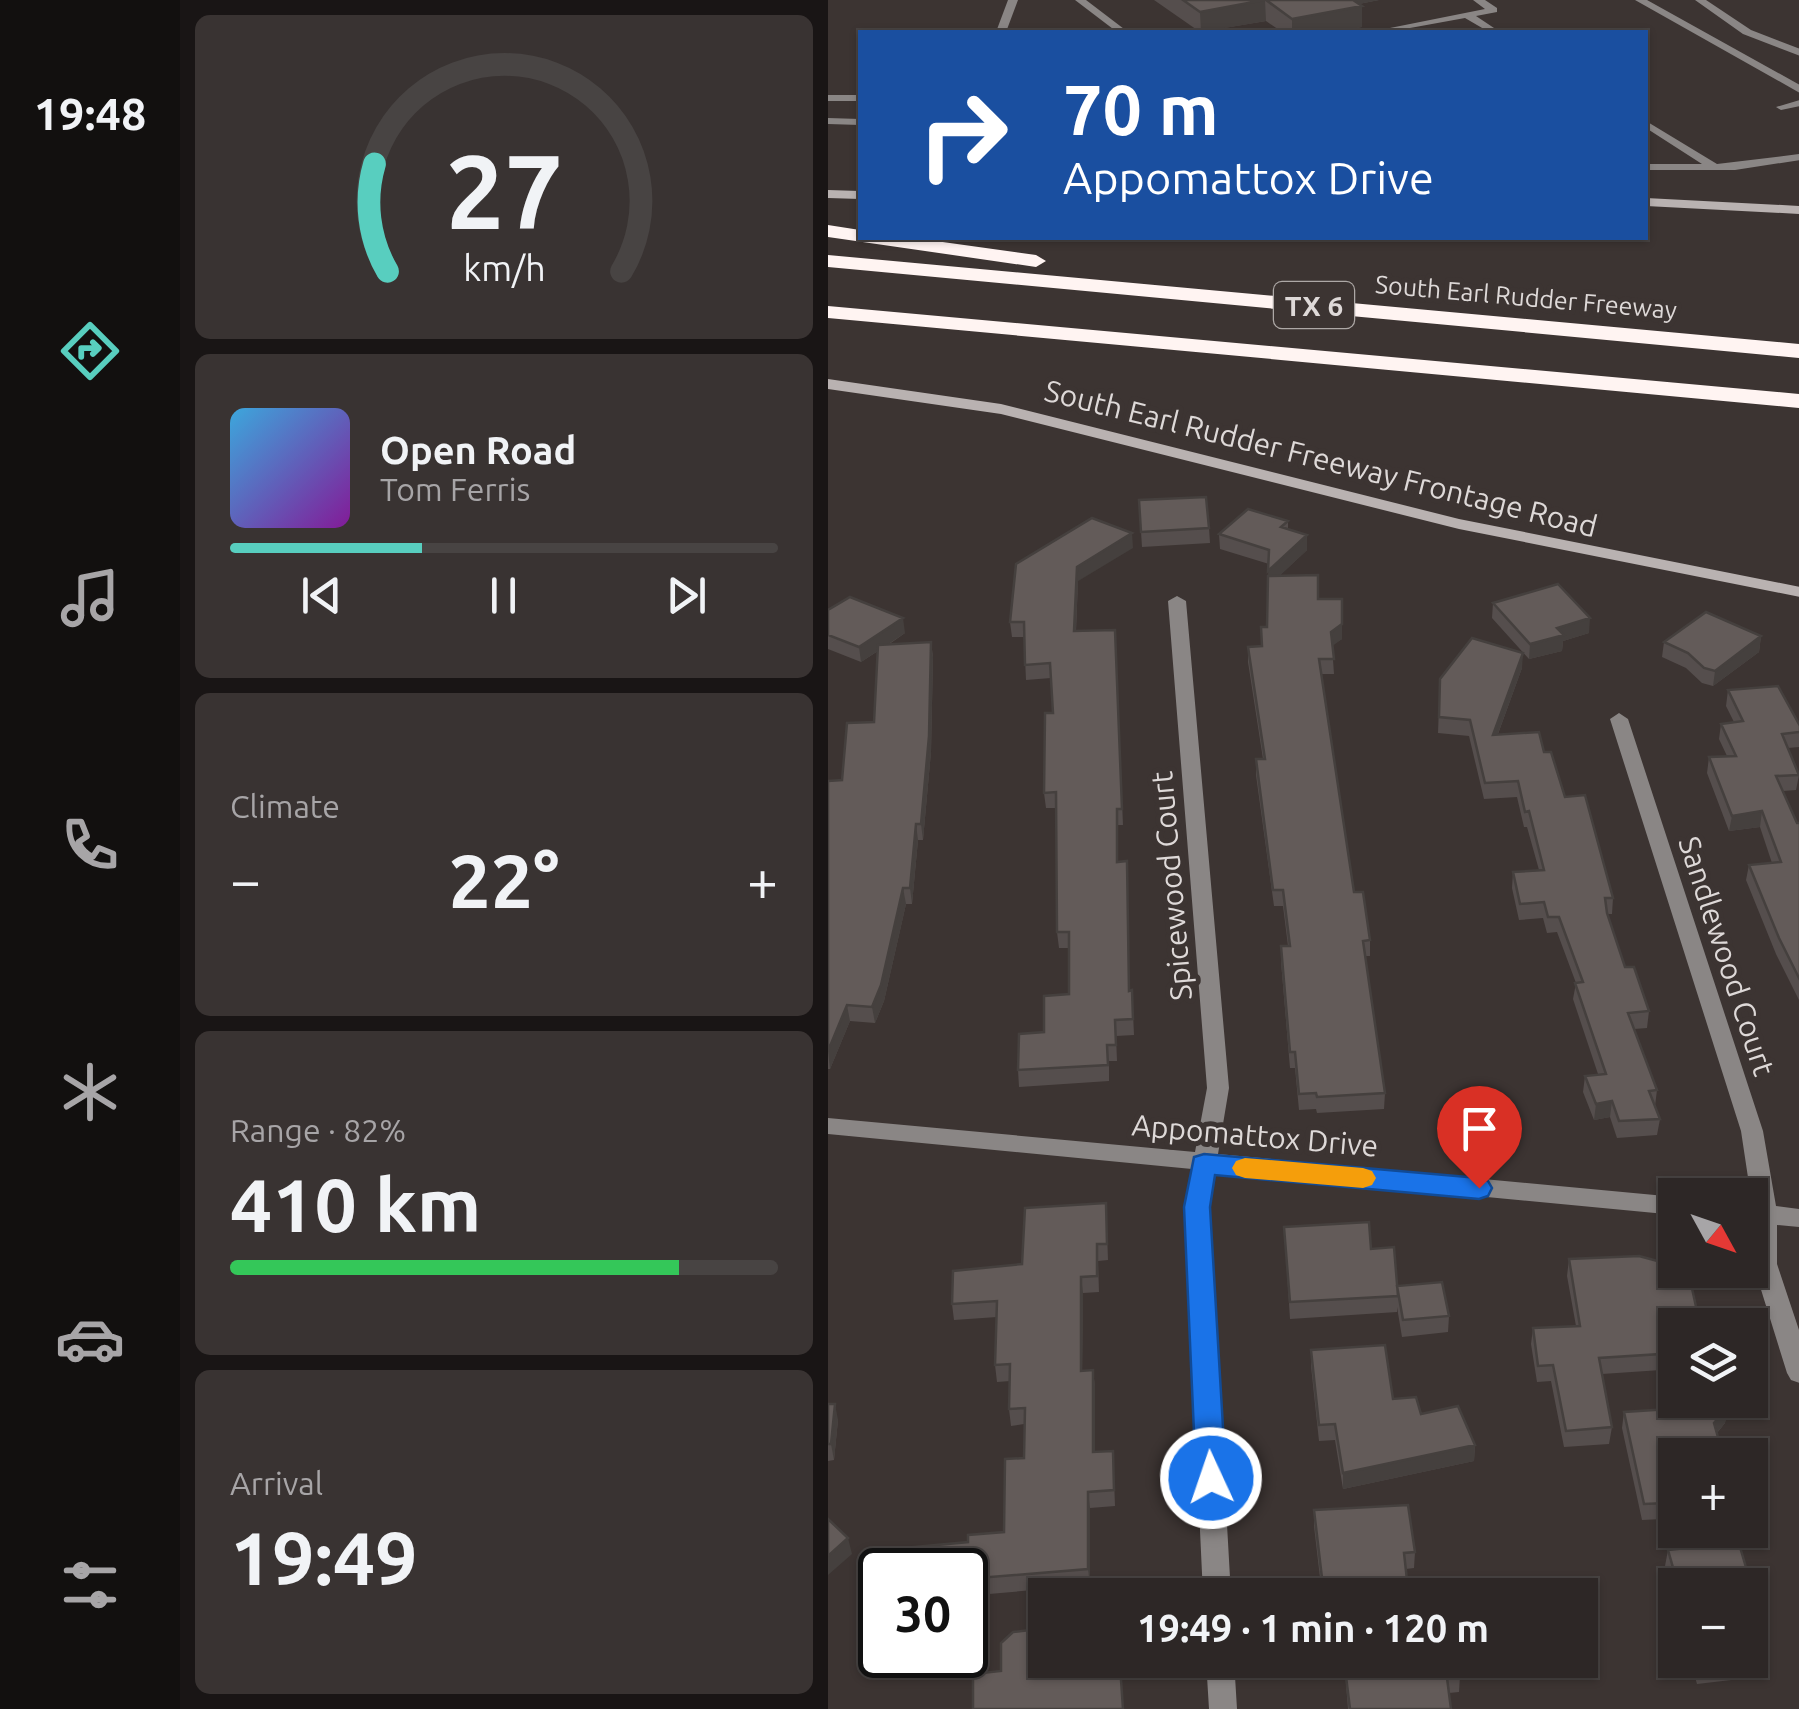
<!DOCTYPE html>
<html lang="en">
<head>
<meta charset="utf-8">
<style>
  body { margin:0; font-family:Ubuntu,sans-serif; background:#393332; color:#f1f3f6; height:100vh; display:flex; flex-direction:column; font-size:38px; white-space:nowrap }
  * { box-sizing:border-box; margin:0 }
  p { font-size:32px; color:#a7a5a7 }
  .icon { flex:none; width:55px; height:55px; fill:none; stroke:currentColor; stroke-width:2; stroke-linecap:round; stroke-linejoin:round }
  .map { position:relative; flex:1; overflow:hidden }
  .drawer { display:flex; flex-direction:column; gap:15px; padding:15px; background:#191515; width:648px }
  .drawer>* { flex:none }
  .banner { position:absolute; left:30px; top:30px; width:790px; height:210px; border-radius:0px; box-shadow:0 2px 8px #0004,0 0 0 2px #484443; background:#1a4fa0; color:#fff; overflow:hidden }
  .needle { width:65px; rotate:130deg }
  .tools { position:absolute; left:830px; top:1178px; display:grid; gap:20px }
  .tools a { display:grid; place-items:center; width:110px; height:110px; border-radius:0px; background:#2d2726; box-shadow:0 2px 8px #0004,0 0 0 2px #484443; font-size:50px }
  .speed { position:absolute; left:30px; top:1548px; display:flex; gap:20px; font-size:50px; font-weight:700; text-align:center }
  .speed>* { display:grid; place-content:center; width:130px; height:130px; border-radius:50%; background:#2d2726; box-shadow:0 2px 8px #0004,0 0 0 2px #484443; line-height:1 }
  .speed .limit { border:5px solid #111; border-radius:15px; background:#fff; color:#111 }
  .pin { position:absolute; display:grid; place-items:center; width:85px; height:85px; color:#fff; margin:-102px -42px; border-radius:50% 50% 50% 0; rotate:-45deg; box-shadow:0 0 10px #0007 }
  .pin .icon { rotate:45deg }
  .me { position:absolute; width:110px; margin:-55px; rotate:357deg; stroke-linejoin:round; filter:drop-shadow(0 0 8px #0008) }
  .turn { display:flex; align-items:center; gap:35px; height:210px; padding:0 40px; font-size:45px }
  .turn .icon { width:130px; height:130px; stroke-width:2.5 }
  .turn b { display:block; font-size:70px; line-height:85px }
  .big { font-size:75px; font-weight:700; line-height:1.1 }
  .drawer .widget { flex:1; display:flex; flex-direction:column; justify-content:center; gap:15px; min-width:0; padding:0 35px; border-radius:15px; background:#393332 }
  .drawer .dial { align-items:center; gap:0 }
  .dial svg { height:260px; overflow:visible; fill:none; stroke:#484443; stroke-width:7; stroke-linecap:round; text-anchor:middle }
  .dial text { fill:#f1f3f6; stroke:none }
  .song { display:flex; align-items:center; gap:30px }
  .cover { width:120px; height:120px; border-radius:15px; background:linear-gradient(135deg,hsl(200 70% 55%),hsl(290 70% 35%)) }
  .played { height:10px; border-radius:5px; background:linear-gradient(90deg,#58cebf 35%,#484443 35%) }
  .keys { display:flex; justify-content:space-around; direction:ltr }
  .heat { display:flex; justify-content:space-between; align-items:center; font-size:55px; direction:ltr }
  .charge { height:15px; border-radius:8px; background:linear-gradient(90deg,#34c759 82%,#484443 0) }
  .trip { position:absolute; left:200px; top:1578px; width:570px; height:100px; border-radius:0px; background:#2d2726; box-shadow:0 2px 8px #0004,0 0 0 2px #484443; font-weight:700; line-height:100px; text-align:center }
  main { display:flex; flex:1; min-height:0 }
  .tab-bar { display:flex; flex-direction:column; width:180px; justify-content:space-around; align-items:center; background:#12100f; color:#a7a5a7 }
  .tab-bar .icon { width:70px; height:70px }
  .tab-bar .current { color:#58cebf }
  .tab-bar b { font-size:45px; color:#f1f3f6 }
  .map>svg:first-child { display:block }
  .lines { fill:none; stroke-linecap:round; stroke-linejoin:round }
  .lane { fill:#8a8685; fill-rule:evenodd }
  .street { fill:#8a8685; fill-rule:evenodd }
  .secondary { fill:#b9b2b1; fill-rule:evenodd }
  .highway { fill:#fff4f2; fill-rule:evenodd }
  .wall { fill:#554e4d }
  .shaded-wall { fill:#45403e }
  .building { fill:#635b59; stroke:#45403e; stroke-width:2.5 }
  .route { fill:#1a73e8; stroke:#114b97; stroke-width:2.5 }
  .slow { fill:#f59e0b }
  .labels { text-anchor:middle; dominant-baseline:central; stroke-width:10; stroke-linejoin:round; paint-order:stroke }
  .far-street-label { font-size:25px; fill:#ded9d8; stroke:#3c3432 }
  .shield { fill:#3c3432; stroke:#ada8a6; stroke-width:2.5 }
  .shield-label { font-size:28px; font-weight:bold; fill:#ded9d8 }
  .street-label { font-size:30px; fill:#ded9d8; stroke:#3c3432 }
</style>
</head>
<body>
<main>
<nav class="tab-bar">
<b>19:48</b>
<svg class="icon current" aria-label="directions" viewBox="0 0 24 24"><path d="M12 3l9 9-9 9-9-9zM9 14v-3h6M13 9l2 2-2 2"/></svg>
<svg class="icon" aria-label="music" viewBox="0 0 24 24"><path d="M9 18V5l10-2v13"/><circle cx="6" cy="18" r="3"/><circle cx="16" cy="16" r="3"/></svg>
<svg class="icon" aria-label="phone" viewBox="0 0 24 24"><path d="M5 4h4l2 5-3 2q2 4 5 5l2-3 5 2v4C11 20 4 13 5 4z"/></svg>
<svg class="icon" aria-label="climate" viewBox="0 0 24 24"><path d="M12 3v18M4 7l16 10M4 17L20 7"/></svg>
<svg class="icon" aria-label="car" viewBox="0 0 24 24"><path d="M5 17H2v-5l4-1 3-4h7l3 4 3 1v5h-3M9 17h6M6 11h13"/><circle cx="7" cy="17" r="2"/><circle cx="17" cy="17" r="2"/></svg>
<svg class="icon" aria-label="filters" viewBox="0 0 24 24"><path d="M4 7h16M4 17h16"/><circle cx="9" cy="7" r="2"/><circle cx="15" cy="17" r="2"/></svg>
</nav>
<section class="drawer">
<div class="widget dial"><svg viewBox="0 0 100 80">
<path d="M14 69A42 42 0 1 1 86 69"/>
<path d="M14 69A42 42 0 0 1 10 36" stroke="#58cebf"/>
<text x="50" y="56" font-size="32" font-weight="700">27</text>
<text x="50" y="72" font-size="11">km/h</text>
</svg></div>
<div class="widget">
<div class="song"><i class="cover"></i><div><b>Open Road</b><p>Tom Ferris</p></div></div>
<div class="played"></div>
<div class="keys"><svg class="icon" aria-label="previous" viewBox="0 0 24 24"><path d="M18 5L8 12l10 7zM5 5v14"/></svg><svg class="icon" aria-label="pause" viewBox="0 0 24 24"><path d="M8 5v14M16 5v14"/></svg><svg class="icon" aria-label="next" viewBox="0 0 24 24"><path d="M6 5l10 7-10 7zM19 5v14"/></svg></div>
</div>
<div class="widget"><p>Climate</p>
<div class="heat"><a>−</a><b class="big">22°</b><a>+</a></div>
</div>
<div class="widget"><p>Range · 82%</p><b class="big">410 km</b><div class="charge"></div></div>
<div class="widget"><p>Arrival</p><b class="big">19:49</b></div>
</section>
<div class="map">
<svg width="972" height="1709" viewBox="0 0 972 1709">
  <rect width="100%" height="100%" fill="#3c3432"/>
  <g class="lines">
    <path class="lane" d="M180 0H190L178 32H168Z
      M247 0H258L300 32H289Z
      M645 0H657L669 8V12L648 16 672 32H661L637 18 560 32H542L657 9Z
      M807 0H819L972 85V93Z
      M867 0H878L923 30 972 49V56L915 34Z
      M0 95H32V101H0Z
      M972 100V106L953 110 948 107Z
      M0 118 32 119V125L0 124Z
      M818 121 889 164 972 154V160L907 170H818V164H874L818 128Z"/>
    <path class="street" d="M349 596 358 601 401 1088 390 1154 848 1197V1215L387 1171 381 1207 403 1595H375L357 1207 364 1169 0 1134V1118L367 1152 379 1088 340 601Z
      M791 713 800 719 935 1131 948 1206 972 1209V1227L949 1225V1264L972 1333V1383L963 1380 959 1373 925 1264 924 1204 913 1131 782 719Z
      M378 1660H406L409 1709H381Z"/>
    <path class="secondary" d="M0 190 32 191V199L0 198Z
      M818 198 972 206V214L818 206Z
      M0 379 173 404 631 519 972 587V597L631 529 173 414 0 389Z"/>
    <path class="highway" d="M0 225 32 230V238H86L208 255 218 261 208 267 0 237Z
      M0 255 972 344V358L0 267Z
      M0 306 972 394V408L0 318Z"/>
  </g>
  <path class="wall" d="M326 0H551L531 4 534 27 507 32H454L438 21 372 32Z
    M311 500 381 528 382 543 314 547Z
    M460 521V529L479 550 452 575 490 599 514 639 504 645 506 674H493L526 892 542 940V956H537L557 1093 556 1109 489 1113 488 1109 471 1110 467 1068H462L453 962V946H460L455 906H446L428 775V759H435L420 662V647L433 646V627H439L441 564 392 549 391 534Z
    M305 548 250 581 248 631 287 630 295 825H290V862L299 861 301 991 304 990 306 1035 288 1036 289 1061H281V1081L191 1087 190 1070 241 994V948H231L229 932 228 808H218L216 793 225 713 223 678 198 680 196 637H184L182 622Z
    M665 603 761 633 735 641 734 651 701 659 664 618Z
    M0 610 77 633 60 645 103 642 105 657 103 752 95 840H90L84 904H78L56 1001 47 1023 22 1021 2 1069H0V781L14 780 46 722 50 651 33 662 0 649Z
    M933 636 931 652 885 686 874 683 858 668 834 657 836 642Z
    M694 668 670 734 716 752 785 898 784 914H779L797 967 821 1011 819 1028 806 1029 829 1090 827 1106 832 1119 829 1135 789 1138 782 1117 766 1120 755 1092 757 1076 770 1074 745 999 748 983 729 932 719 933 715 918 691 920 684 888 685 872 711 870 699 827H696L689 797 656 799 641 736 610 733 612 679Z
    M900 690 972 726V747L960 748 971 775 968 790 955 791 969 823H972V1002L948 954 918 880 921 865 944 863 932 827 901 831 879 773 881 757 899 756 891 739 893 724 906 722 898 706Z
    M278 1203 280 1260 270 1261 271 1292 255 1293 254 1371 265 1370 267 1387V1452L285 1451 287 1506 262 1508V1585L138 1596 140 1542 176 1532 196 1458V1424L183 1426 181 1409 182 1381 169 1382 167 1365 169 1317 126 1320 124 1304 194 1264Z
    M456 1227 543 1249 569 1287 621 1316 620 1332 574 1337 569 1307V1312L462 1319Z
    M741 1259 848 1325V1369L774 1374 784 1427 781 1444 736 1447 723 1381 709 1382 703 1344 705 1328 748 1326 739 1276Z
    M483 1350 647 1445 646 1461 515 1489 507 1440 491 1441 483 1366Z
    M848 1400H889L900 1406 897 1423 889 1433 895 1455H848V1530H907L927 1598 923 1614 922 1585H848V1604L837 1566 840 1550H843L835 1519 814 1520 794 1428 796 1412 841 1409Z
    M0 1404 10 1420 6 1460 0 1461Z
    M486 1510 587 1552 586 1568 578 1569 579 1595H494L486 1526Z
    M516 1660H630L632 1676 631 1692 621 1693 623 1709H520Z
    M862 1660H922L933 1661 929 1677 869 1684Z"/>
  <path class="shaded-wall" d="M437 0 438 21 373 32 372 12Z
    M505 0H551L505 9Z
    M534 6V27L507 32H464V19Z
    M304 533 305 548 250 581 247 646 246 631 249 567Z
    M479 535V550L441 586 440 571Z
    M75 618 77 633 33 662 31 647Z
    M762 618 761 633 735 641 734 651 701 659 702 644 729 628Z
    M514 624V639L503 647V632Z
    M933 636 931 652 885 686 887 671Z
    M103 642 105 657 103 752 95 840 93 824Z
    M695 653 694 668 664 750 665 735Z
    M934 811 932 827 901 831 904 816Z
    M88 824 90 840 84 904 82 888Z
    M75 888 78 904 56 1001 47 1023 44 1007Z
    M19 1005 22 1021 2 1069 0 1051Z
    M784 1101 782 1117 766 1120 768 1104Z
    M253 1277 255 1293 254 1387 253 1371Z
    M265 1370 267 1387V1469L265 1452Z
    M7 1404 10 1420 6 1460 3 1444Z
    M900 1406 897 1423 883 1440 886 1423Z
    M647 1445 646 1461 515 1489V1473Z
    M260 1492 262 1508V1585L260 1569Z
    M20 1538 24 1554 0 1575V1556Z"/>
  <path class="building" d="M355 0H436L372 12Z
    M438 0H525L534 6 464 19Z
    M378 497 381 528 313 532 311 500Z
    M420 509 460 521 453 527 479 535 440 571 441 550 391 534Z
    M264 518 304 533 249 567 246 631 287 630 294 809H289V862L299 861 301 991 304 990 305 1019 287 1020 288 1045H279L280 1065 190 1070 191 1034 216 1032V996L241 994V932H229L228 792 216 793 217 713H225L222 663 197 665 196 622H182L188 564Z
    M490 575V599H514V624L503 632 506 659H491L526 892H535L542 940 535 941 557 1093 489 1097 488 1093 471 1094 467 1052H462L453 946H462L455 890H445L428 759H437L420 647 434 646 433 627H439L440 576Z
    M730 584 762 618 729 628 736 635 702 644 665 603Z
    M22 597 75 618 31 647 0 635V610Z
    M878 612 933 636 887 671 876 668 860 653 836 642Z
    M644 638 695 653 665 735 711 732 716 752H723L737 797 757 795 785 898H777L779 913 797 967H806L821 1011 800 1013 829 1090 821 1091 832 1119 791 1121 784 1101 768 1104 757 1076 778 1074 747 983 755 982 731 917H720L716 902 692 904 685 872 716 870 701 811 697 812 690 781 657 783 642 720 611 717 612 679Z
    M103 642 101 736 93 824H88L82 888H75L53 985 44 1007 19 1005 0 1051V781L14 780 19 723 46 722 50 645Z
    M950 686 972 726V732L954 734 971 775 948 776 969 823H972V980L951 938 921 865 953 862 934 811 904 816 881 757 908 756 893 724 915 721 900 690Z
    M278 1203 279 1244H269V1276L253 1277V1371L265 1370V1452L285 1451 286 1490 260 1492V1569L138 1579V1570H66V1549L140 1542V1535L176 1532 177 1459 196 1458 197 1408 181 1409 182 1364 167 1365 169 1301 124 1304 125 1271 194 1264 197 1208Z
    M541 1222 543 1249 566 1247 570 1296 462 1302 456 1227Z
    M811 1256 848 1266V1270H860L872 1325H848V1353L771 1358 784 1427 738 1431 725 1365 710 1366 705 1328 752 1326 741 1259Z
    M614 1282 621 1316 575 1320 569 1286Z
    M557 1345 565 1399 588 1397 593 1414 630 1406 647 1445 515 1473 507 1424 491 1425 483 1350Z
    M848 1400H889L900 1406 886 1423 895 1455H848V1530H907L927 1598H922V1585H850L840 1550 850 1549 838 1503 816 1504 796 1412 841 1409Z
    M0 1404H7L3 1444H0Z
    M580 1505 587 1552 576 1553 579 1580 524 1585 526 1595H496L486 1510Z
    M0 1519 20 1538 0 1556Z
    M922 1625 933 1661 872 1668 870 1660H922Z
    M218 1628V1660H279V1666L292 1665 295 1709H145V1674L173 1671V1643L185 1632Z
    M516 1660H630L632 1676 619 1678 623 1709H522Z"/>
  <path class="route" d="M376 1154 651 1178 660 1181 664 1188 660 1196 651 1199 387 1175 382 1207 398 1478 393 1488 383 1491 372 1488 368 1478 356 1207 366 1157Z"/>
  <path class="slow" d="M417 1158 535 1168 544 1171 548 1178 544 1185 535 1188 417 1178 408 1175 404 1168 408 1161Z"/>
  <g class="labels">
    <g class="far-street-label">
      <text transform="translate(698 297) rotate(5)">South Earl Rudder Freeway</text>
    </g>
    <rect class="shield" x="446" y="282" width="80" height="46" rx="8"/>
    <g class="shield-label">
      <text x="486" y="305">TX 6</text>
    </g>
    <g class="street-label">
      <text transform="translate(493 458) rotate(14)">South Earl Rudder Freeway Frontage Road</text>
      <text transform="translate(343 886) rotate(-95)">Spicewood Court</text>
      <text transform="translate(899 956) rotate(72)">Sandlewood Court</text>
      <text transform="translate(427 1135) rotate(5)">Appomattox Drive</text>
    </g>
  </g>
</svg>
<div class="tools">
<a><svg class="needle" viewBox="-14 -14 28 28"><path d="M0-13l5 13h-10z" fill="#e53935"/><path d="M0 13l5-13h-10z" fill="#a7a5a7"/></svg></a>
<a><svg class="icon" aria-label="layers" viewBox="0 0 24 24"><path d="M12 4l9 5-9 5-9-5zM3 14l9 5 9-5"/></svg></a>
<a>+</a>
<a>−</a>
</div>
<div class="speed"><div class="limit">30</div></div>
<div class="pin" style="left:651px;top:1188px;background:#d93025"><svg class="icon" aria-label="arrive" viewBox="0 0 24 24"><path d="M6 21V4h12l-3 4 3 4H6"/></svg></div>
<svg class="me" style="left:383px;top:1478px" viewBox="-20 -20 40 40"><circle r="17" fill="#1a73e8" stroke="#fff" stroke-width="3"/><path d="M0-11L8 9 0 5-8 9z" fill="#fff"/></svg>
<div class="trip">19:49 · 1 min · 120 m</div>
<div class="banner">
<div class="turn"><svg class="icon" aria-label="right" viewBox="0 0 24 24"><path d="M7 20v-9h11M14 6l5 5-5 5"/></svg><div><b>70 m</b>Appomattox Drive</div></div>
</div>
</div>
</main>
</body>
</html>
